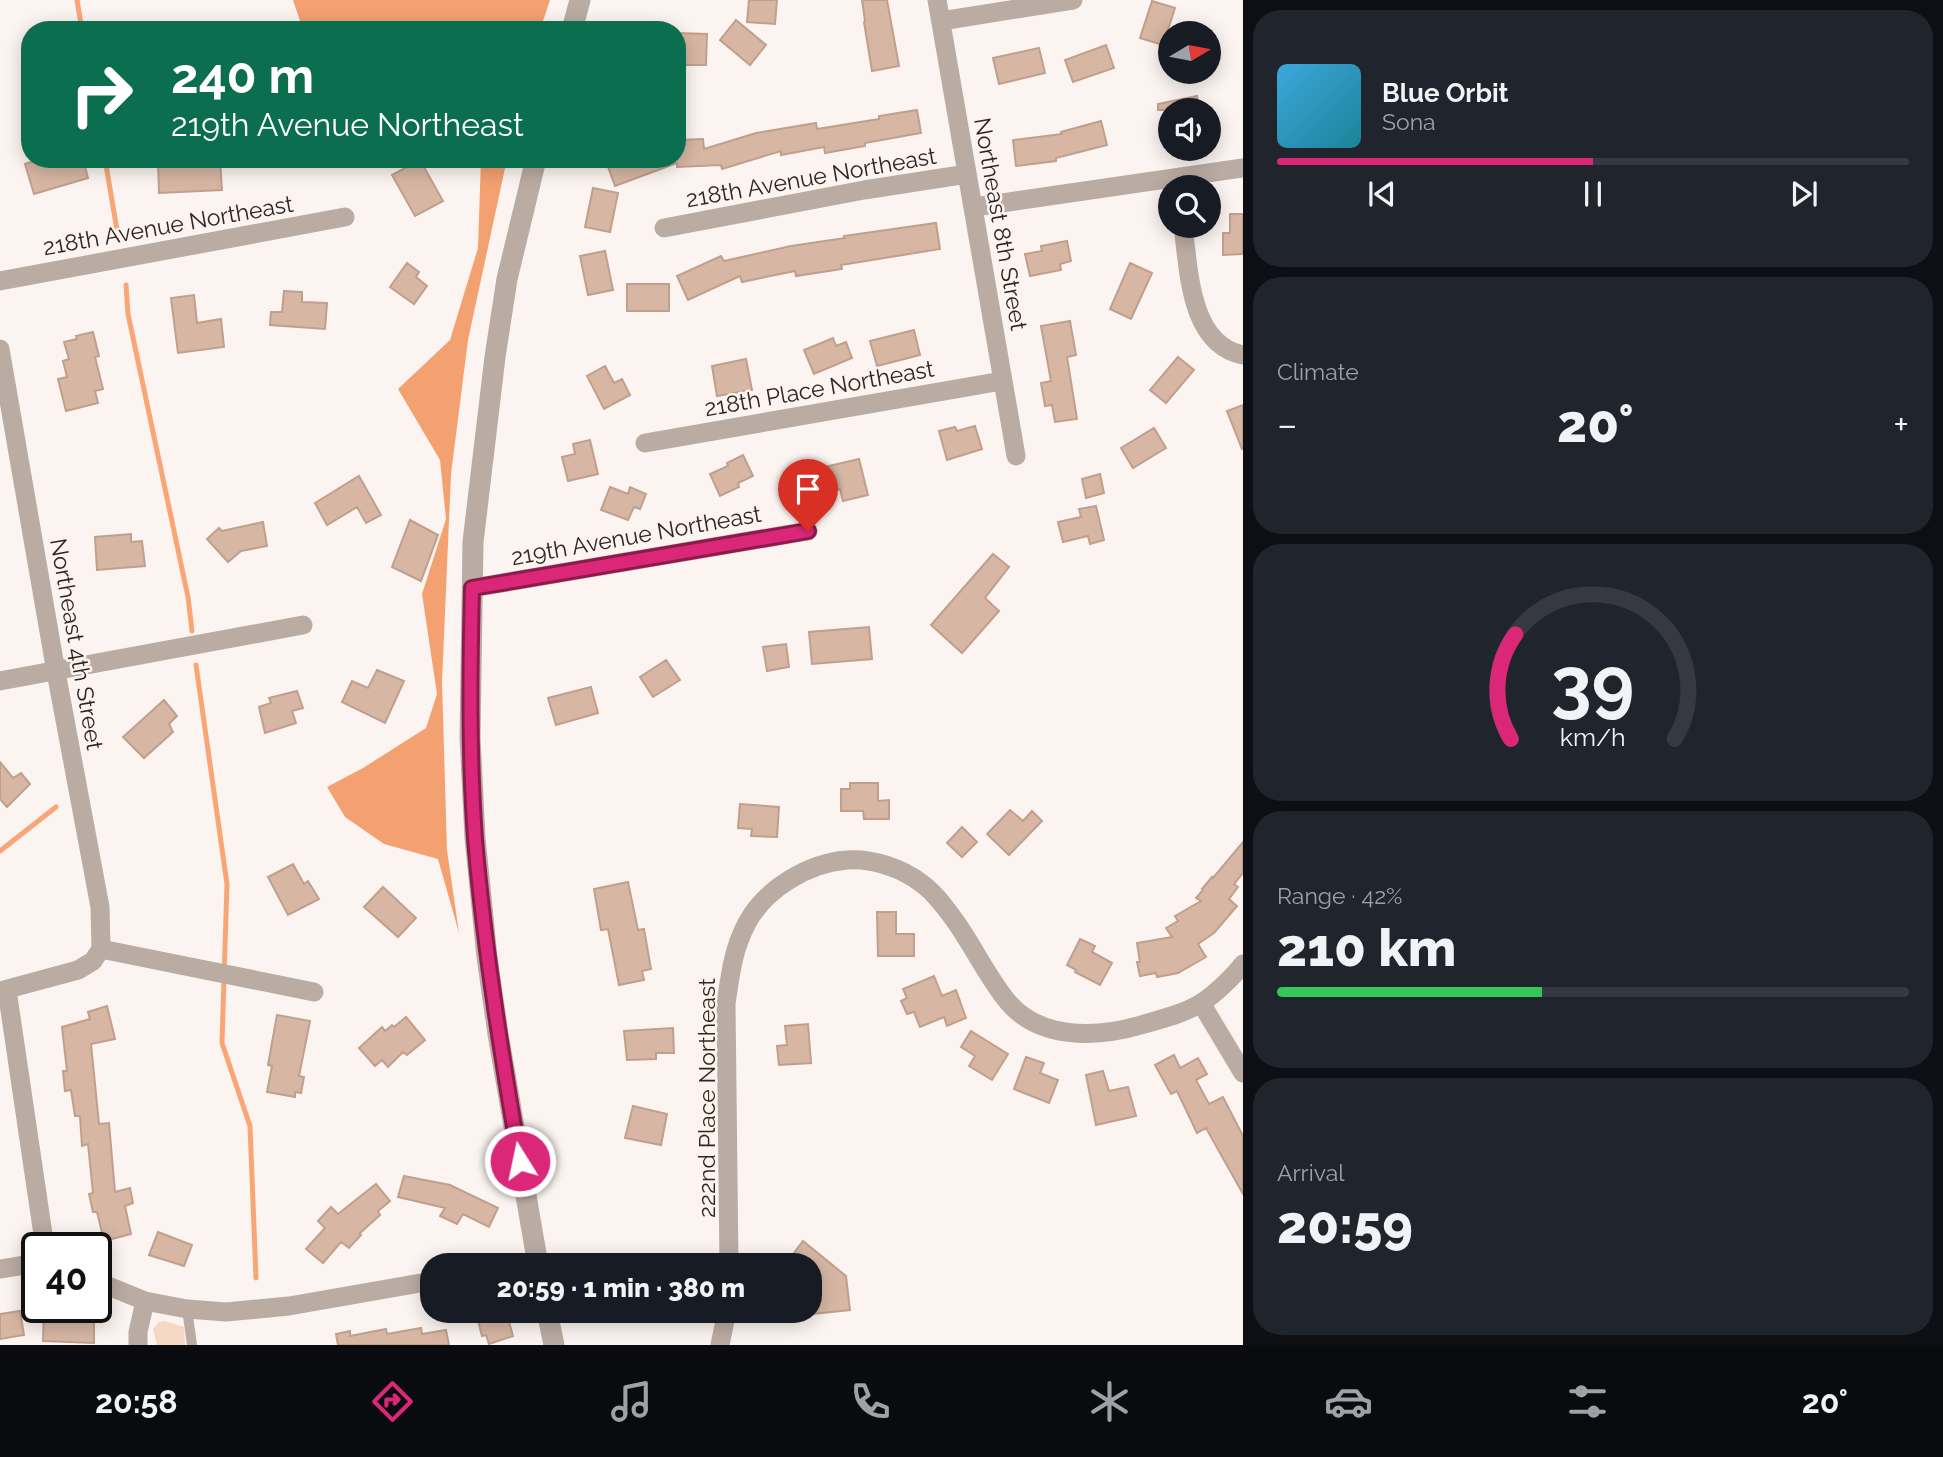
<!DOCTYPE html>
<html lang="en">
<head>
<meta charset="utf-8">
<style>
  body { margin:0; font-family:Raleway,sans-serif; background:#20242c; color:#f1f3f6; height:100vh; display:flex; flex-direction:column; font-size:26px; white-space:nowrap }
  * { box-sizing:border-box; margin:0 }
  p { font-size:23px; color:#9ea1a6 }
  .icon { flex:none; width:38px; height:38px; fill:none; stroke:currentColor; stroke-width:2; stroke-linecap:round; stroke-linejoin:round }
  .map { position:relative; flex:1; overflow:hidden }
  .sheet { display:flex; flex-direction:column; gap:10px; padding:10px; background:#0d0f14; width:700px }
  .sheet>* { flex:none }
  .banner { position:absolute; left:21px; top:21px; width:665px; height:147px; border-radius:28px; box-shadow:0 4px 18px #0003; background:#0b6e4f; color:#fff; overflow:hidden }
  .needle { width:46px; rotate:80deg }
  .buttons { position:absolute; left:1158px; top:21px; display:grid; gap:14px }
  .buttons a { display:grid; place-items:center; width:63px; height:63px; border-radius:50%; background:#171b24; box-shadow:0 4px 18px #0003; font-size:35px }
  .speed { position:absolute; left:21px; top:1232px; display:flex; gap:14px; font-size:35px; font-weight:700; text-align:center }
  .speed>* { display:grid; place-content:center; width:91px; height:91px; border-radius:50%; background:#171b24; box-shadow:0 4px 18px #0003; line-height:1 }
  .speed .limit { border:4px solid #111; border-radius:10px; background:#fff; color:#111 }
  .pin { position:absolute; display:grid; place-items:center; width:60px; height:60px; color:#fff; margin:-72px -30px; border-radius:50% 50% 50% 0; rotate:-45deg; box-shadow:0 0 7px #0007 }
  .pin .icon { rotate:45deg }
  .me { position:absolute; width:77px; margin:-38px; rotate:350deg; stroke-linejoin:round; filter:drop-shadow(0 0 5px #0008) }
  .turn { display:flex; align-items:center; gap:24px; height:147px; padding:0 35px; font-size:32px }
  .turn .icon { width:91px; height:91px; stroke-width:2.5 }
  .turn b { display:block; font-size:49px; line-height:60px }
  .big { font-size:52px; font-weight:800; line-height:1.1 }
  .sheet .tile { flex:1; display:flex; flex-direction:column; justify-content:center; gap:10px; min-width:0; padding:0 24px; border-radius:28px; background:#20242c }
  .sheet .dial { align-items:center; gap:0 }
  .dial svg { height:182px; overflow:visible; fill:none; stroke:#363941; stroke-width:7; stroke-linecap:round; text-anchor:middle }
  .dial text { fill:#f1f3f6; stroke:none }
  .song { display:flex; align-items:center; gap:21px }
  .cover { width:84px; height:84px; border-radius:10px; background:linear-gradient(135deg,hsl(200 70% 55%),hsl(190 70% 35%)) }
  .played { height:7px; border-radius:4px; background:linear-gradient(90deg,#db2777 50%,#363941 50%) }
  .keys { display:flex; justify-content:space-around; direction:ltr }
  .heat { display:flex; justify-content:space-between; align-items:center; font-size:38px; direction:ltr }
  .charge { height:10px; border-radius:5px; background:linear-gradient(90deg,#34c759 42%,#363941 0) }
  .trip { position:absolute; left:420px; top:1253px; width:402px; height:70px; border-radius:28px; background:#171b24; box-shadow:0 4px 18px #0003; font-weight:800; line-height:70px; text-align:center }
  .menu { display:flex; height:112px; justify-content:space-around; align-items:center; background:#090b0e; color:#9ea1a6 }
  .menu .icon { width:49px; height:49px }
  .menu .current { color:#db2777 }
  .menu b { font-size:32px; color:#f1f3f6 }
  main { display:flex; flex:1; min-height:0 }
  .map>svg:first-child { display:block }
  .green { fill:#f6d7c6 }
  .forest { fill:#f4a171 }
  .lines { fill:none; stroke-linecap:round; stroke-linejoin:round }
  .stream { stroke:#f9a676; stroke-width:5 }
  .building { fill:#d7b6a4; stroke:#c09f8d; stroke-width:2 }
  .service { stroke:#baaba3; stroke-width:10 }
  .minor { stroke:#baaba3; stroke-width:19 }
  .tertiary { stroke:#baaba3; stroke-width:21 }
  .route-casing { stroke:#8e194d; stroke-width:18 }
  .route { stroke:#db2777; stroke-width:12 }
  .labels { text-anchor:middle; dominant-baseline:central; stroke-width:5; stroke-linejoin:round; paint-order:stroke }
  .street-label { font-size:23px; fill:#32251e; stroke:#fbf4f0 }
</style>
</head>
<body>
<main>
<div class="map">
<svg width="1243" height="1345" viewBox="0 0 1243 1345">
  <rect width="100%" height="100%" fill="#fbf4f0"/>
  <path class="green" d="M164 1321 184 1327 185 1345H157L153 1329 159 1322Z"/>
  <path class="forest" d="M293 0H550L540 30H391L381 23 330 30H303Z
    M481 159H507L468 340 451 474 442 682 447 850 459 933 438 859 384 844 345 817 327 787 363 768 426 728 437 694 422 594 446 519 440 460 398 389 450 340 478 248Z"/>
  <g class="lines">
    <path class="stream" d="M77 0 82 30
      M105 159 119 242
      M126 285 128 314 188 597 192 631
      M196 665 227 884 222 1043 250 1126 256 1278
      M0 851 56 807"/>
  </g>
  <path class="building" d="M749 0H777L775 24 747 22Z
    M862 0H887L899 66 872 71 864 22 865 21Z
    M1152 1 1175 8 1163 45 1140 38Z
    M736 20 766 45 750 65 720 40Z
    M677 33 707 34 706 65H677Z
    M1106 45 1114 68 1073 82 1065 60Z
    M1039 48 1045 73 999 84 993 58Z
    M1197 96 1200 110H1158V104Z
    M917 110 921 133 865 143V146L825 153 824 147 781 155V151L722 169 721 165 677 167V163L615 186 607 164 618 159H677V140L703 139 704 149 756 133 816 123 817 129 879 119V116Z
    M1101 121 1107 145 1056 158V161L1016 166 1013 140 1062 134 1061 132Z
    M40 159H83L88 178 34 194 25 164Z
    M220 160 222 190 159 193 158 163Z
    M420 160 443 201 415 216 392 175Z
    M593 188 618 193 610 232 585 227Z
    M1230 214H1243V254L1223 255V233H1230Z
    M936 223 940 249 841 265 842 269 796 276 795 271 742 282 740 276 688 300 677 276 721 256 724 261 791 246 845 238 844 236Z
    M1067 241 1071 261 1060 264 1061 270 1030 276 1025 254 1042 251 1041 246Z
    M605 251 613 290 588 295 580 256Z
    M407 263 419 272 416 277 427 286 414 304 390 287Z
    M1130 263 1152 273 1131 319 1110 309Z
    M627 284H669V311H627Z
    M284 291 302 292V302L327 303 325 329 270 325 271 312H282Z
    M194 295 197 323 221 319 224 347 178 353 171 298Z
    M1070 321 1076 355 1067 357 1077 419 1055 422 1052 405 1045 406 1041 383 1051 381 1041 326Z
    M914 330 920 355 877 366 870 341Z
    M93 332 99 356 95 357 103 389 95 391 98 403 66 411 58 379 67 377 63 361 69 359 64 342 77 339 76 336Z
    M833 338 836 346 846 342 852 358 814 374 804 350Z
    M1178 357 1194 370 1166 403 1150 390Z
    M746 359 752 390 717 396 712 366Z
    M605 366 614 383 622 379 630 395 604 409 587 376Z
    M1243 405V449H1242L1227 411Z
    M975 426 982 449 947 460 939 431 955 427 957 431Z
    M1154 428 1166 448 1133 468 1121 448Z
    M590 440 598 474 568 481 562 457 575 454 573 444Z
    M743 455 753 476 738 483 739 487 720 496 710 474 728 466 727 463Z
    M859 459 868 495 843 501 840 489 818 494 812 470Z
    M1100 474 1104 493 1086 498 1082 479Z
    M359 476 381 515 366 523 357 507 327 525 315 503Z
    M610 487 628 494 630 487 646 494 640 509 634 507 628 520 601 510Z
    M1096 506 1104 540 1090 544 1088 536 1063 542 1058 522 1081 517 1079 509Z
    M410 520 438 535 421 581 392 567Z
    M263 522 267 546 241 551 228 562 207 539 219 528 222 531Z
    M131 534V542L142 541 145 566 97 570 95 537Z
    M993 554 1009 567 985 598 999 611 962 653 931 625Z
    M869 627 872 659 812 664 809 632Z
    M786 644 789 667 767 671 763 647Z
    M666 660 680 680 653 697 640 677Z
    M377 670 404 681 385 723 342 702 352 681 368 688Z
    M591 687 598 713 556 725 548 698Z
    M297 691 303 708 292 711 296 723 265 733 259 707 271 703 269 698Z
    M164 700 177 716 169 724 173 732 144 758 123 737Z
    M0 762 13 778 21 773 30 784 7 807 0 799Z
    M850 783H878V801L889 800V819H864L863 811H841V789H850Z
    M740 804 779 807 777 837 751 836 752 829 738 828Z
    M1010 810 1023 821 1032 811 1042 821 1009 855 987 834Z
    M962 827 977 842 962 857 947 843Z
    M1243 842V873L1234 884 1238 887 1229 899 1237 906 1214 933 1198 944 1206 957 1178 973 1157 977 1156 973 1140 976 1137 962H1140L1137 943 1172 937 1166 928 1178 921 1175 916 1201 901 1196 898 1203 890 1202 889 1212 877 1213 878Z
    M293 864 304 884 308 881 319 899 288 915 268 877Z
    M628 882 638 930 644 929 651 969 642 971 644 980 619 985 608 929 601 930 594 889Z
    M383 887 416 918 398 937 364 907Z
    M877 912H896V934H914V956H878Z
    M1080 939 1095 946 1092 952 1112 963 1100 985 1075 972 1076 970 1067 965Z
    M934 976 942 996 956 990 966 1018 947 1026 944 1017 920 1027 914 1012 907 1014 901 1001 907 998 903 989Z
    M107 1006 115 1039 91 1044 99 1124 109 1123 115 1192 130 1188 133 1203 125 1206 131 1234 104 1241 97 1212H93L89 1194 93 1193 88 1144 82 1146 80 1116H75L71 1090 65 1091 63 1071H67L62 1027 90 1019 88 1012Z
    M277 1015 310 1021 299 1076 304 1077 301 1093 295 1092V1097L267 1092 272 1066 268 1065Z
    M406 1017 425 1040 407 1055 403 1052 388 1067 382 1060 375 1066 359 1048 382 1027 385 1031 392 1025 394 1027Z
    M808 1024 811 1063 779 1065 777 1046 787 1045 785 1026Z
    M673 1028 674 1053H656V1059L627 1060 624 1031Z
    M971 1031 1008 1054 992 1080 969 1066 975 1056 961 1047Z
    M1174 1055 1180 1068 1198 1058 1207 1074 1196 1080 1209 1104 1223 1097 1243 1136V1194L1206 1128 1197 1133 1177 1091 1171 1094 1155 1065Z
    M1026 1057 1044 1063 1040 1073 1058 1080 1049 1103 1014 1089Z
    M1103 1071 1109 1091 1128 1087 1136 1116 1096 1125 1086 1075Z
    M633 1106 667 1114 661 1145 625 1138Z
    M404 1176 450 1185 498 1208 489 1227 463 1214 457 1224 440 1216 445 1208 398 1197Z
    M376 1184 390 1201 378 1211 380 1215 359 1234 361 1235 349 1248 341 1242 323 1263 306 1249 325 1228 318 1221 331 1207 338 1214Z
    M158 1232 192 1245 184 1266 149 1255Z
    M803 1241 846 1276 850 1310 813 1314 810 1291V1265H785Z
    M44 1310H64V1319L94 1320V1343L43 1341Z
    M20 1311 24 1335 0 1339V1314Z
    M483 1311H506L513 1336 489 1344 486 1335 482 1336 476 1313Z
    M421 1328 422 1334 446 1330 449 1345H338L336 1334 350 1331V1336L386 1329 387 1334Z"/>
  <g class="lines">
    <path class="service" d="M187 1309 192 1345"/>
    <path class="minor" d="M937 0 1016 456
      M941 21 1073 0
      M974 207 1243 168
      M1183 226C1189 269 1189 344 1243 355
      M664 228 864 190 967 174
      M0 281 345 217
      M0 349 56 672 100 907 101 949
      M645 443 1002 381
      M472 588 808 531
      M0 681 303 625
      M7 990 45 1248
      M0 991 78 970 93 961 101 949 314 992
      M1201 1003 1243 1073
      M729 1265 726 1004C730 976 733 949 747 923 765 889 808 863 847 860 871 858 902 868 921 883 934 892 944 906 953 918 973 945 987 977 1008 1002 1040 1040 1097 1038 1141 1025 1161 1019 1183 1014 1201 1003 1214 995 1233 977 1243 964
      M0 1269 37 1263
      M96 1281 145 1301 187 1309 226 1312 289 1306 432 1281
      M138 1345V1332L145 1301
      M720 1345 727 1311"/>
    <path class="tertiary" d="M572 30 580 0
      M536 159 507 279 495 357 473 542 470 737 475 838 487 957 498 1034 538 1265
      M547 1311 554 1345"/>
  </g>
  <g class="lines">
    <defs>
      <path id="route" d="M520 1161C501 1054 484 947 475 839 469 755 470 672 472 588L808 531"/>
    </defs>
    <use href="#route" class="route-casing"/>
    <use href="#route" class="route"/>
  </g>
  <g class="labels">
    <g class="street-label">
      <text transform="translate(811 177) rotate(-10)">218th Avenue Northeast</text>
      <text transform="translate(1001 224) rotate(80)">Northeast 8th Street</text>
      <text transform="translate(168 225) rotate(-10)">218th Avenue Northeast</text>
      <text transform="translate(819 388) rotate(-10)">218th Place Northeast</text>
      <text transform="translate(636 535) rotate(-10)">219th Avenue Northeast</text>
      <text transform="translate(77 644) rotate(80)">Northeast 4th Street</text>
      <text transform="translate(706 1098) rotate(-90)">222nd Place Northeast</text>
    </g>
  </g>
</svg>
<div class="buttons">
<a><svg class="needle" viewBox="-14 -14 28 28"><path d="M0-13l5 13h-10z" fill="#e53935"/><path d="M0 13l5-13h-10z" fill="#9ea1a6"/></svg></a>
<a><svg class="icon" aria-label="sound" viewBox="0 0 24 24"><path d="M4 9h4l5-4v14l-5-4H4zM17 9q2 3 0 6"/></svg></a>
<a><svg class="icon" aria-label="search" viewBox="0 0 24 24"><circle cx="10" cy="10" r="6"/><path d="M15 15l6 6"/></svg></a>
</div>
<div class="speed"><div class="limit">40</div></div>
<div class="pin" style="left:808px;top:531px;background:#d93025"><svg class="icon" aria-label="arrive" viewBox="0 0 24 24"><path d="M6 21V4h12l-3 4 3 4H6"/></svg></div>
<svg class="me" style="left:520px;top:1161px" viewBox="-20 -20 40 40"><circle r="17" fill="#db2777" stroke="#fff" stroke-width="3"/><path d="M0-11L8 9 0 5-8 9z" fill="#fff"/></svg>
<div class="trip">20:59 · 1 min · 380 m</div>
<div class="banner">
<div class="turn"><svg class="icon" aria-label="right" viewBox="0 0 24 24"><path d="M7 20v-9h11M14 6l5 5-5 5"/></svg><div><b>240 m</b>219th Avenue Northeast</div></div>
</div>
</div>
<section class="sheet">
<div class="tile">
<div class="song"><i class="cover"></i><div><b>Blue Orbit</b><p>Sona</p></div></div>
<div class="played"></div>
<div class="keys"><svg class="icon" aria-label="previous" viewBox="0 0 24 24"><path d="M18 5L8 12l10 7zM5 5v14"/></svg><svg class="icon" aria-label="pause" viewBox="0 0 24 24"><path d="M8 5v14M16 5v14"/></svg><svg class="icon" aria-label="next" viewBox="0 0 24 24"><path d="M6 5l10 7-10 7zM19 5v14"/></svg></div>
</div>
<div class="tile"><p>Climate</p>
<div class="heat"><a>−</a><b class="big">20°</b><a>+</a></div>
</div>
<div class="tile dial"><svg viewBox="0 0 100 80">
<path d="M14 69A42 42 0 1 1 86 69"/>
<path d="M14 69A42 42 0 0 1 16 23" stroke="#db2777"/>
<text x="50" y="56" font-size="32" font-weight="700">39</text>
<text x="50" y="72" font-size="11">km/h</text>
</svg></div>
<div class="tile"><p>Range · 42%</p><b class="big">210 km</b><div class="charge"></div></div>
<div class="tile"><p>Arrival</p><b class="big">20:59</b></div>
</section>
</main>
<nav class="menu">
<b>20:58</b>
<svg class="icon current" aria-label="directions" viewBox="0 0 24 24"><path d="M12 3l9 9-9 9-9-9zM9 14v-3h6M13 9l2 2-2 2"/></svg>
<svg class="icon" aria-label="music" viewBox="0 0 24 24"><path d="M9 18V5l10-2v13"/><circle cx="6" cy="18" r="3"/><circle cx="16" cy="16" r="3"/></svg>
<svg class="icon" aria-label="phone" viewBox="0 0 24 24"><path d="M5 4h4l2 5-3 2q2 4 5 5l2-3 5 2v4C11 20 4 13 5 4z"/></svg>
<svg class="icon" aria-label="climate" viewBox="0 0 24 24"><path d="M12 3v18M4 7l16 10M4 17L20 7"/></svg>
<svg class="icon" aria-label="car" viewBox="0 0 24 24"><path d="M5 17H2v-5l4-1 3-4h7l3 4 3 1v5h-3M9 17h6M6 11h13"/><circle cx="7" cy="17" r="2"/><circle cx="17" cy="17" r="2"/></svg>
<svg class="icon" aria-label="filters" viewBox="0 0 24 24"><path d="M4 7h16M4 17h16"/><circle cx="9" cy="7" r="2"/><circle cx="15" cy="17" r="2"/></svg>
<b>20°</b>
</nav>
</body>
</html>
